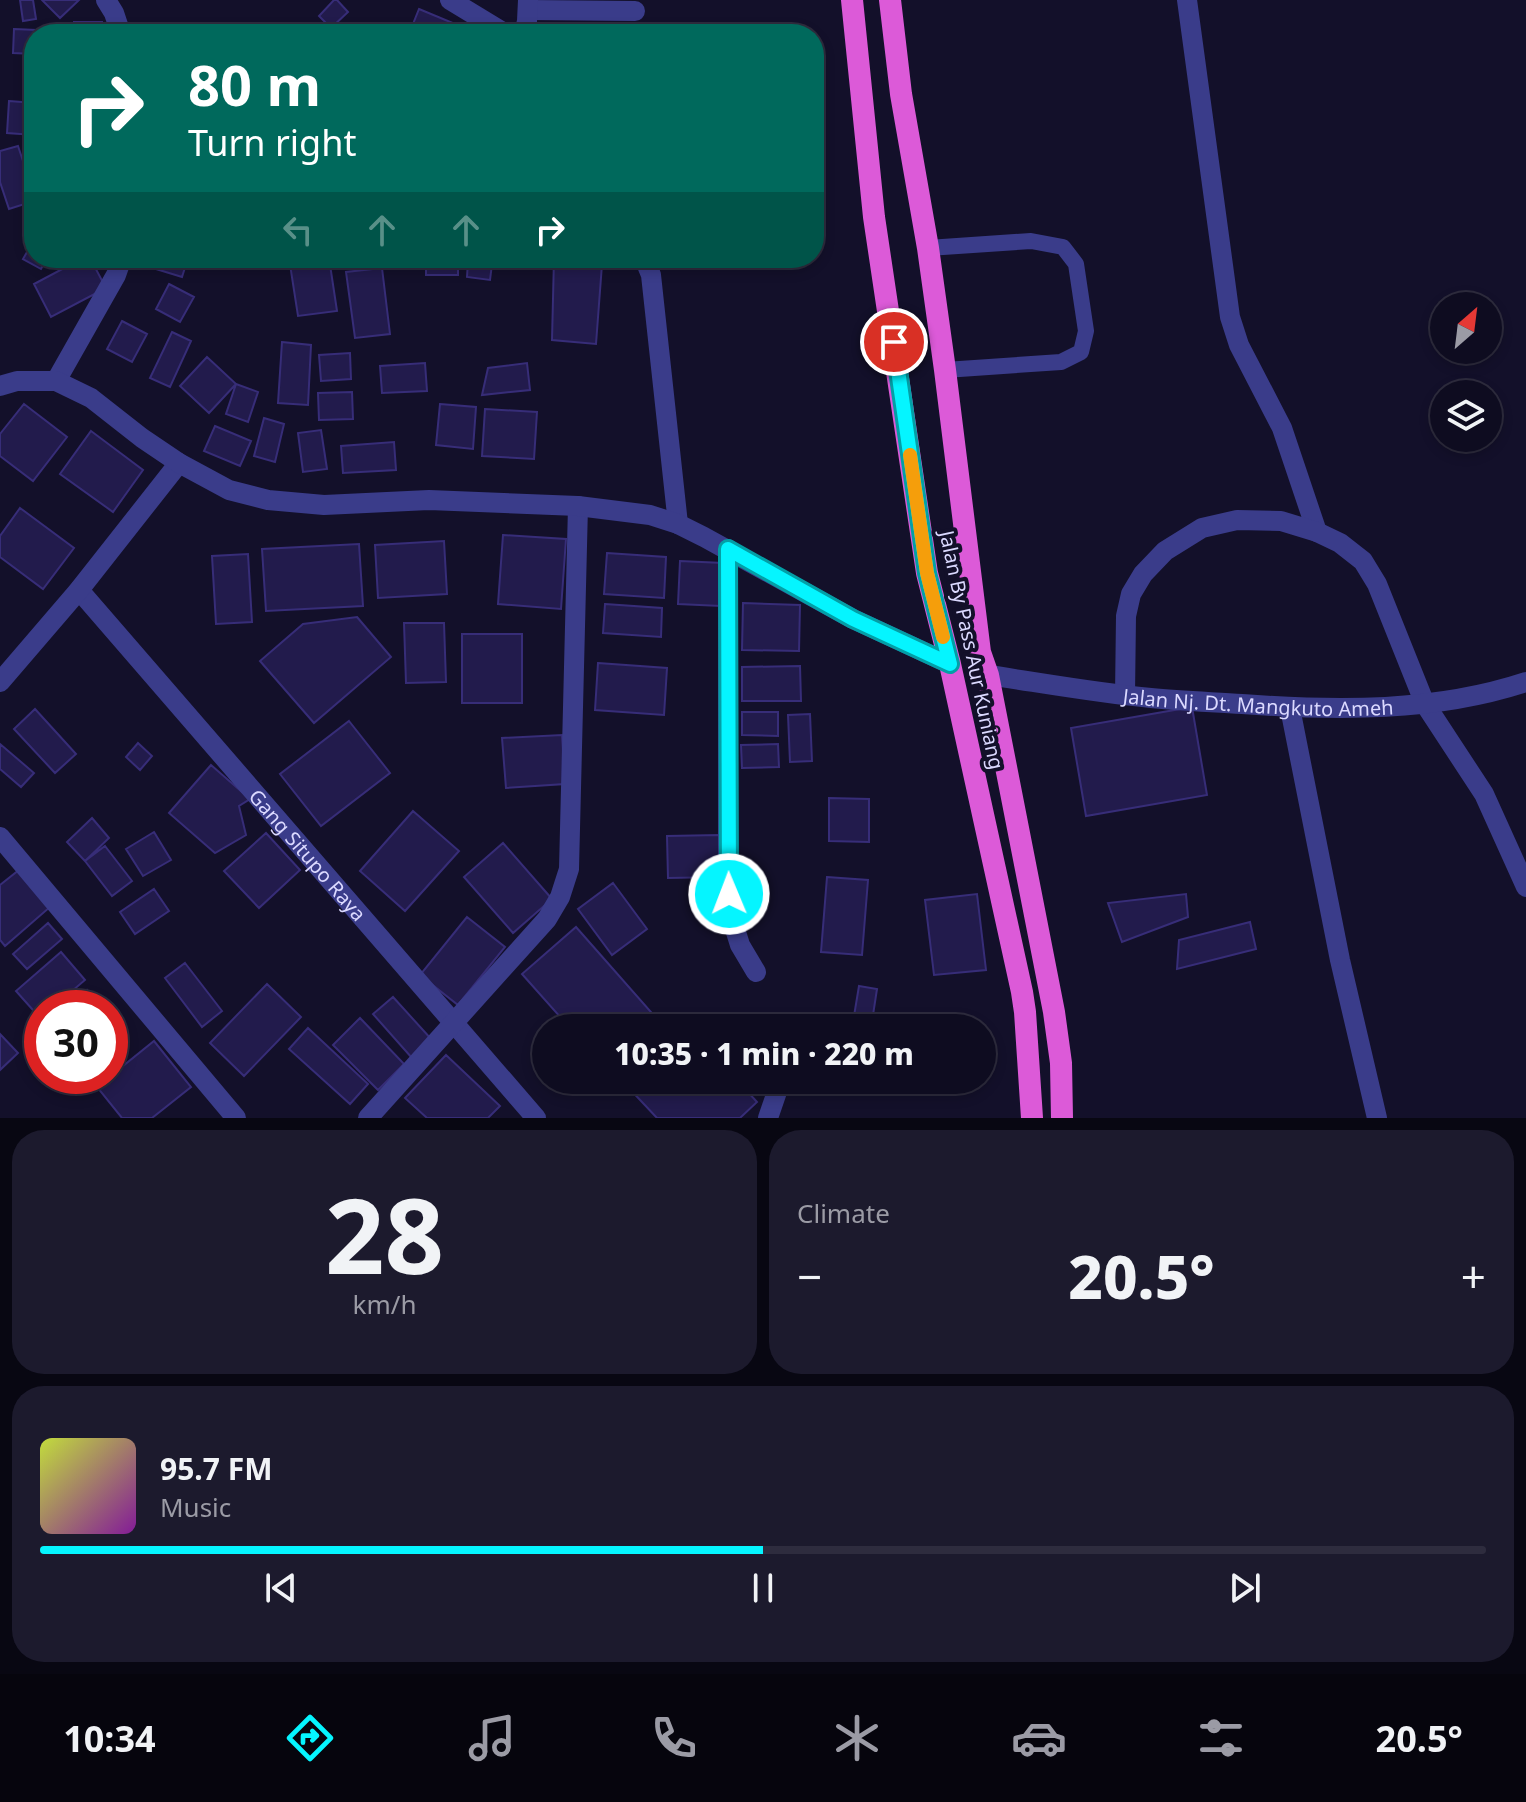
<!DOCTYPE html>
<html lang="en">
<head>
<meta charset="utf-8">
<style>
  body { margin:0; font-family:"Noto Sans",sans-serif; background:#1c1a2d; color:#f1f3f6; height:100vh; display:flex; flex-direction:column; font-size:30px; white-space:nowrap }
  * { box-sizing:border-box; margin:0 }
  p { font-size:26px; color:#9b9ba5 }
  .icon { flex:none; width:44px; height:44px; fill:none; stroke:currentColor; stroke-width:2; stroke-linecap:round; stroke-linejoin:round }
  .map { position:relative; height:1118px; overflow:hidden }
  .panel { display:flex; flex-direction:column; gap:12px; padding:12px; background:#080712; flex:1 }
  .panel>* { flex:none }
  .banner { position:absolute; left:24px; top:24px; width:800px; height:244px; border-radius:32px; box-shadow:0 4px 12px #0003,0 0 0 2px #2e2c3e; background:#00695c; color:#fff; overflow:hidden }
  .needle { width:52px; rotate:28deg }
  .controls { position:absolute; left:1430px; top:292px; display:grid; gap:16px }
  .controls a { display:grid; place-items:center; width:72px; height:72px; border-radius:50%; background:#0e0c20; box-shadow:0 4px 12px #0003,0 0 0 2px #2e2c3e; font-size:40px }
  .speed { position:absolute; left:24px; top:990px; display:flex; gap:16px; font-size:40px; font-weight:700; text-align:center }
  .speed>* { display:grid; place-content:center; width:104px; height:104px; border-radius:50%; background:#0e0c20; box-shadow:0 4px 12px #0003,0 0 0 2px #2e2c3e; line-height:1 }
  .speed .limit { border:12px solid #d22; background:#fff; color:#111 }
  .pin { position:absolute; display:grid; place-items:center; width:68px; height:68px; color:#fff; margin:-34px; border:4px solid #fff; border-radius:50%; box-shadow:0 2px 8px #0007 }
  .me { position:absolute; width:88px; margin:-44px; rotate:359deg; stroke-linejoin:round; filter:drop-shadow(0 0 6px #0008) }
  .turn { display:flex; align-items:center; gap:28px; height:168px; padding:0 32px; font-size:36px }
  .turn .icon { width:104px; height:104px; stroke-width:2.5 }
  .turn b { display:block; font-size:56px; line-height:68px }
  .lanes { display:flex; align-items:center; height:76px; padding:0 32px; background:#0003; justify-content:center; gap:40px; direction:ltr }
  .lanes .off { opacity:.35 }
  .big { font-size:60px; font-weight:800; line-height:1.1 }
  .panel .card { flex:1; display:flex; flex-direction:column; justify-content:center; gap:12px; min-width:0; padding:0 28px; border-radius:32px; background:#1c1a2d }
  .panel .dial { align-items:center; gap:0 }
  .dial b { font-size:104px; line-height:1 }
  .song { display:flex; align-items:center; gap:24px }
  .cover { width:96px; height:96px; border-radius:12px; background:linear-gradient(135deg,hsl(70 70% 55%),hsl(290 70% 35%)) }
  .played { height:8px; border-radius:4px; background:linear-gradient(90deg,#05f5ff 50%,#2e2c3e 50%) }
  .keys { display:flex; justify-content:space-around; direction:ltr }
  .heat { display:flex; justify-content:space-between; align-items:center; font-size:44px; direction:ltr }
  .panel .tiles { flex:1; display:grid; gap:12px; grid-template-columns:1fr 1fr }
  .card:last-child { grid-column:span 2 }
  .trip { position:absolute; left:532px; top:1014px; width:464px; height:80px; border-radius:40px; background:#0e0c20; box-shadow:0 4px 12px #0003,0 0 0 2px #2e2c3e; font-weight:800; line-height:80px; text-align:center }
  .tab-bar { display:flex; height:128px; justify-content:space-around; align-items:center; background:#06050d; color:#9b9ba5 }
  .tab-bar .icon { width:56px; height:56px }
  .tab-bar .current { color:#05f5ff }
  .tab-bar b { font-size:36px; color:#f1f3f6 }
  .map>svg:first-child { display:block }
  .building { fill:#221b4c; stroke:#372d78; stroke-width:2 }
  .lines { fill:none; stroke-linecap:round; stroke-linejoin:round }
  .service { stroke:#3a3c8a; stroke-width:16 }
  .minor { stroke:#3a3c8a; stroke-width:20 }
  .tertiary { stroke:#3a3c8a; stroke-width:20 }
  .trunk { stroke:#dc5ad8; stroke-width:22 }
  .route-casing { stroke:#039fa6; stroke-width:20 }
  .route { stroke:#05f5ff; stroke-width:14 }
  .slow { stroke:#f59e0b; stroke-width:14 }
  .labels { text-anchor:middle; dominant-baseline:central; stroke-width:8; stroke-linejoin:round; paint-order:stroke }
  .street-label { font-size:20px; fill:#dbd9ff; stroke:#13102a }
</style>
</head>
<body>
<div class="map">
<svg width="1526" height="1118" viewBox="0 0 1526 1118">
  <rect width="100%" height="100%" fill="#13102a"/>
  <path class="building" d="M20 0H33L36 19 23 21Z
    M42 0H79L60 18Z
    M334 0H337L348 12 331 28 319 16Z
    M419 9 460 26 456 34H409Z
    M74 22H102V34H74Z
    M14 29 59 31V34H34V54L13 53Z
    M9 101 34 103V135L7 133Z
    M18 146 34 194V201L9 209 0 182V151Z
    M34 240V258H47L41 269 23 259Z
    M83 258H90L106 288 51 317 34 284Z
    M145 258H188L182 277 143 265Z
    M289 258H329L337 311 298 316Z
    M554 258 602 264 596 344 552 340Z
    M426 261H458V275H426Z
    M468 261 492 264 490 280 467 277Z
    M382 268 390 334 355 338 346 272Z
    M169 284 194 297 180 322 156 309Z
    M122 321 147 334 132 362 107 349Z
    M172 332 191 341 170 387 150 378Z
    M282 342 311 345 308 405 278 403Z
    M350 353 351 379 321 381 319 355Z
    M207 357 236 384 209 413 180 386Z
    M425 363 427 391 382 393 380 366Z
    M527 363 530 390 482 395 488 368Z
    M236 384 258 392 248 422 226 414Z
    M352 392 353 419 319 420 318 393Z
    M24 404 67 437 33 481 0 456V434Z
    M440 404 476 407 473 449 436 445Z
    M485 409 537 412 534 459 482 456Z
    M264 418 284 424 275 462 254 456Z
    M215 426 251 441 240 466 204 451Z
    M321 430 327 469 303 472 298 433Z
    M91 431 143 470 113 512 60 474Z
    M394 442 396 470 343 473 341 446Z
    M20 508 74 548 43 589 0 557V536Z
    M503 535 566 539 561 609 498 604Z
    M444 541 447 594 378 598 375 545Z
    M359 544 363 606 266 611 262 549Z
    M607 553 666 557 664 598 604 594Z
    M248 554 252 622 216 624 212 556Z
    M680 561 723 563 721 606 678 604Z
    M743 603 800 605 799 651 742 650Z
    M605 604 662 608 661 637 603 633Z
    M357 617 391 657 314 723 260 661 303 624Z
    M404 623H444L446 682 406 683Z
    M462 634H522V703H462Z
    M598 663 667 668 664 715 595 710Z
    M800 666 801 701H742V667Z
    M1192 707 1207 795 1086 816 1071 728Z
    M35 709 76 754 55 773 14 729Z
    M742 712H778V736L742 735Z
    M810 714 812 761 790 762 788 715Z
    M349 721 390 773 321 826 280 774Z
    M562 735 565 784 506 788 502 738Z
    M138 743 152 756 140 770 126 757Z
    M0 744 34 773 21 787 0 769Z
    M778 744 779 767 742 768 741 745Z
    M211 765 250 799 239 806 246 835 215 853 169 813Z
    M829 798 869 799V842L829 841Z
    M413 811 459 851 405 911 360 871Z
    M92 818 109 838 85 861 67 842Z
    M154 832 171 860 143 876 126 849Z
    M266 833 300 870 259 908 224 871Z
    M719 835 720 877 668 878 667 836Z
    M503 843 552 899 513 933 464 877Z
    M105 846 132 881 112 896 85 861Z
    M19 870 50 907 5 946 0 940V885Z
    M827 877 868 880 862 955 821 952Z
    M613 883 647 929 612 955 578 909Z
    M154 889 169 911 135 934 120 912Z
    M977 894 986 970 934 975 925 900Z
    M1186 894 1188 917 1122 942 1108 903Z
    M467 917 505 947 458 1005 420 975Z
    M1250 922 1256 949 1177 969 1179 940Z
    M48 923 62 939 27 969 13 954Z
    M576 927 665 1028H570L522 974Z
    M61 952 85 980 52 1008H42V1017L40 1018 16 991Z
    M185 963 222 1011 202 1027 165 978Z
    M267 984 301 1017 244 1076 210 1043Z
    M859 986 877 989 871 1028H852Z
    M87 990 101 1006 98 1008H67Z
    M393 997 432 1040 412 1058 373 1014Z
    M360 1018 404 1064 378 1090 333 1045Z
    M308 1028 368 1084 350 1104 289 1049Z
    M0 1034 18 1053 0 1070Z
    M154 1041 191 1087 152 1118H122L97 1087Z
    M446 1055 500 1106 488 1118H427L405 1098Z
    M632 1080H737L757 1102 740 1118H657L626 1085Z"/>
  <g class="lines">
    <path class="service" d="M928 248 1031 241 1063 247 1076 264 1086 331 1081 352 1061 362 945 370"/>
    <g class="minor">
      <path d="M106 0 114 13 121 34"/>
      <path d="M450 0 506 34"/>
      <path d="M1187 0 1230 317 1239 345 1282 428 1317 532"/>
      <path d="M528 10 635 11"/>
      <path d="M524 34 527 21 528 0"/>
      <path d="M644 258 651 275 678 524"/>
      <path d="M56 381 116 275 122 258"/>
      <path d="M728 549V874L730 913 740 945 756 972"/>
      <path id="s1" d="M79 590 536 1118"/>
      <path d="M0 682 79 590 179 463"/>
      <path d="M1125 695 1126 616 1131 594 1143 574 1165 551 1202 528 1237 520 1281 521 1317 532 1340 543 1363 561 1377 584 1425 704 1484 794 1526 887"/>
      <path d="M1290 708 1340 960 1377 1118"/>
      <path d="M0 837 236 1118"/>
      <path d="M368 1118 547 919 560 897 569 869 578 506"/>
      <path d="M768 1118 781 1080"/>
    </g>
    <g class="tertiary">
      <path d="M0 386 17 381H56L91 398 142 438 179 463 229 490 268 500 324 505 429 500 578 506 650 515 678 524 704 537 853 619 950 664"/>
      <path id="s2" d="M988 675C1042 683 1097 693 1151 698 1181 701 1212 702 1242 704 1337 711 1435 712 1526 682"/>
    </g>
    <path class="trunk" d="M852 0 874 217 927 573 950 664 1022 992 1025 1012 1032 1118
      M890 0 901 94 928 248 945 370 980 652 988 675 1054 1012 1061 1063 1062 1118"/>
  </g>
  <g class="lines">
    <defs>
      <path id="route" d="M729 894 728 549 853 619 950 664 927 573 894 342"/>
    </defs>
    <use href="#route" class="route-casing"/>
    <use href="#route" class="route"/>
    <path class="slow" d="M910 455 927 573 943 637"/>
  </g>
  <g class="labels">
    <g class="street-label">
      <text transform="translate(972 650) rotate(78)">Jalan By Pass Aur Kuniang</text>
      <text stroke="none"><textPath href="#s2" startOffset="272">Jalan Nj. Dt. Mangkuto Ameh</textPath></text>
      <text stroke="none"><textPath href="#s1" startOffset="350">Gang Situpo Raya</textPath></text>
    </g>
  </g>
</svg>
<div class="controls">
<a><svg class="needle" viewBox="-14 -14 28 28"><path d="M0-13l5 13h-10z" fill="#e53935"/><path d="M0 13l5-13h-10z" fill="#9b9ba5"/></svg></a>
<a><svg class="icon" aria-label="layers" viewBox="0 0 24 24"><path d="M12 4l9 5-9 5-9-5zM3 14l9 5 9-5"/></svg></a>
</div>
<div class="speed"><div class="limit">30</div></div>
<div class="pin" style="left:894px;top:342px;background:#d93025"><svg class="icon" aria-label="arrive" viewBox="0 0 24 24"><path d="M6 21V4h12l-3 4 3 4H6"/></svg></div>
<svg class="me" style="left:729px;top:894px" viewBox="-20 -20 40 40"><circle r="17" fill="#05f5ff" stroke="#fff" stroke-width="3"/><path d="M0-11L8 9 0 5-8 9z" fill="#fff"/></svg>
<div class="trip">10:35 · 1 min · 220 m</div>
<div class="banner">
<div class="turn"><svg class="icon" aria-label="right" viewBox="0 0 24 24"><path d="M7 20v-9h11M14 6l5 5-5 5"/></svg><div><b>80 m</b>Turn right</div></div>
<div class="lanes"><svg class="icon off" aria-label="left" viewBox="0 0 24 24"><path d="M17 20v-9H6M10 6l-5 5 5 5"/></svg><svg class="icon off" aria-label="ahead" viewBox="0 0 24 24"><path d="M12 20V5M6 11l6-6 6 6"/></svg><svg class="icon off" aria-label="ahead" viewBox="0 0 24 24"><path d="M12 20V5M6 11l6-6 6 6"/></svg><svg class="icon" aria-label="right" viewBox="0 0 24 24"><path d="M7 20v-9h11M14 6l5 5-5 5"/></svg></div>
</div>
</div>
<section class="panel">
<div class="tiles">
<div class="card dial"><b>28</b><p>km/h</p></div>
<div class="card"><p>Climate</p>
<div class="heat"><a>−</a><b class="big">20.5°</b><a>+</a></div>
</div>
<div class="card">
<div class="song"><i class="cover"></i><div><b>95.7 FM</b><p>Music</p></div></div>
<div class="played"></div>
<div class="keys"><svg class="icon" aria-label="previous" viewBox="0 0 24 24"><path d="M18 5L8 12l10 7zM5 5v14"/></svg><svg class="icon" aria-label="pause" viewBox="0 0 24 24"><path d="M8 5v14M16 5v14"/></svg><svg class="icon" aria-label="next" viewBox="0 0 24 24"><path d="M6 5l10 7-10 7zM19 5v14"/></svg></div>
</div>
</div>
</section>
<nav class="tab-bar">
<b>10:34</b>
<svg class="icon current" aria-label="directions" viewBox="0 0 24 24"><path d="M12 3l9 9-9 9-9-9zM9 14v-3h6M13 9l2 2-2 2"/></svg>
<svg class="icon" aria-label="music" viewBox="0 0 24 24"><path d="M9 18V5l10-2v13"/><circle cx="6" cy="18" r="3"/><circle cx="16" cy="16" r="3"/></svg>
<svg class="icon" aria-label="phone" viewBox="0 0 24 24"><path d="M5 4h4l2 5-3 2q2 4 5 5l2-3 5 2v4C11 20 4 13 5 4z"/></svg>
<svg class="icon" aria-label="climate" viewBox="0 0 24 24"><path d="M12 3v18M4 7l16 10M4 17L20 7"/></svg>
<svg class="icon" aria-label="car" viewBox="0 0 24 24"><path d="M5 17H2v-5l4-1 3-4h7l3 4 3 1v5h-3M9 17h6M6 11h13"/><circle cx="7" cy="17" r="2"/><circle cx="17" cy="17" r="2"/></svg>
<svg class="icon" aria-label="filters" viewBox="0 0 24 24"><path d="M4 7h16M4 17h16"/><circle cx="9" cy="7" r="2"/><circle cx="15" cy="17" r="2"/></svg>
<b>20.5°</b>
</nav>
</body>
</html>
